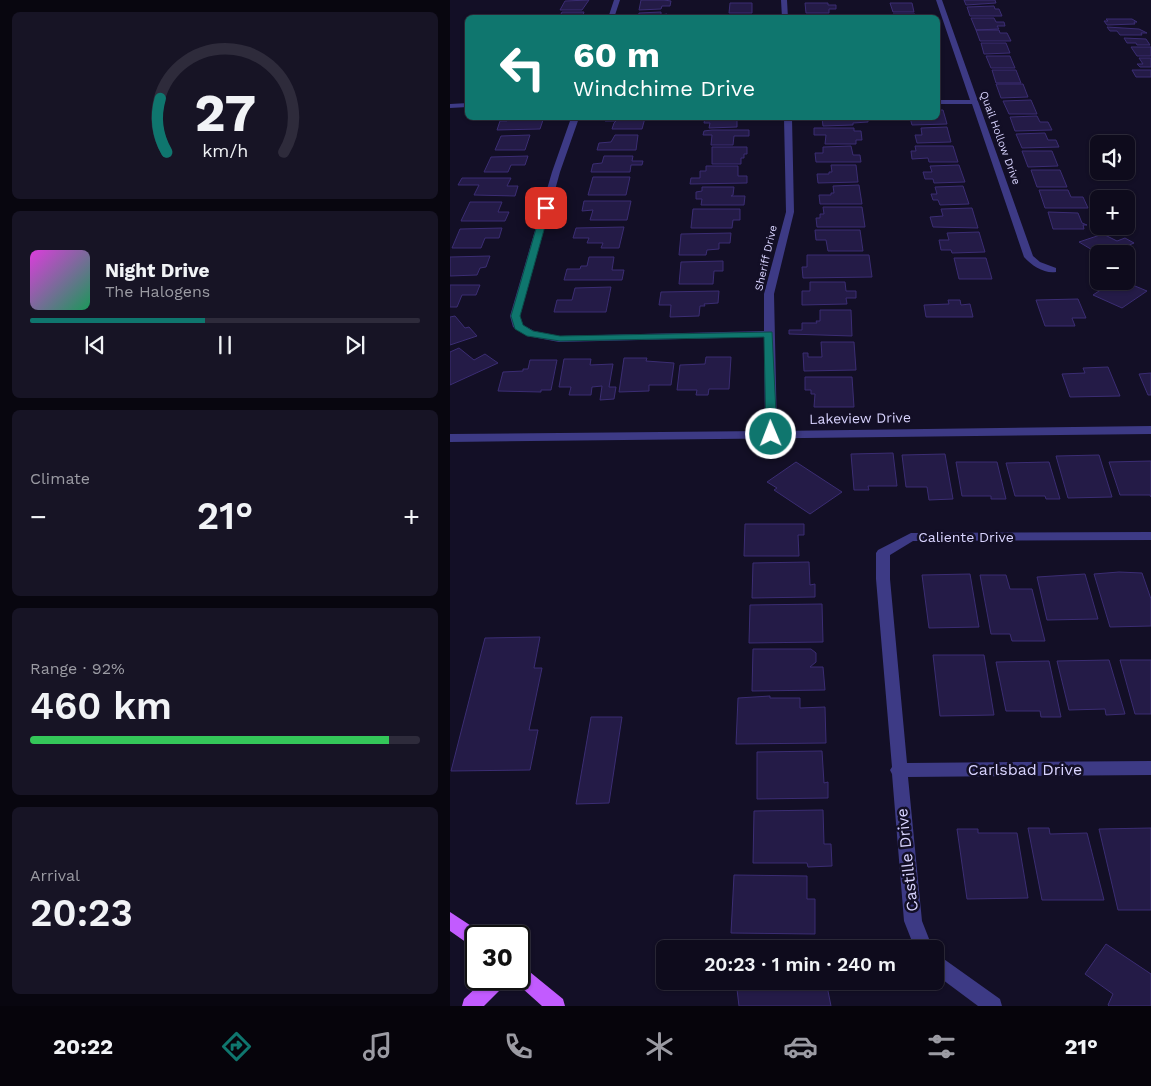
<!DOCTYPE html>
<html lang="en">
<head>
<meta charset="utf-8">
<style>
  body { margin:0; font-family:"Work Sans",sans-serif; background:#171425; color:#f1f3f6; height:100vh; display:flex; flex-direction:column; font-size:19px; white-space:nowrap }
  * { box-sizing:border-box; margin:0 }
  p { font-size:16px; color:#9b9ba3 }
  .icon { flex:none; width:28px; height:28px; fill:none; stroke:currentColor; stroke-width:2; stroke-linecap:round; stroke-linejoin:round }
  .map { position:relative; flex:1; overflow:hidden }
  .details { display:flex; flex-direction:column; gap:12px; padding:12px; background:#08060f; width:450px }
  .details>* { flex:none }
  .guide { position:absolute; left:15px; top:15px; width:475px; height:105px; border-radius:8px; box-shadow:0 1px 4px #0004,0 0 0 1px #2e2b3b; background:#0f766e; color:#fff; overflow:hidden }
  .tools { position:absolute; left:640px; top:135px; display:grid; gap:10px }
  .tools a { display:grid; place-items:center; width:45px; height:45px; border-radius:8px; background:#0e0b1c; box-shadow:0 1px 4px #0004,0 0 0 1px #2e2b3b; font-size:25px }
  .speed { position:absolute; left:15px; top:925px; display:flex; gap:10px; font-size:25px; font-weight:700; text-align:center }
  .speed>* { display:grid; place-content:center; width:65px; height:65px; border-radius:50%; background:#0e0b1c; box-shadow:0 1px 4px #0004,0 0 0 1px #2e2b3b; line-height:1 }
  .speed .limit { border:2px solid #111; border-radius:8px; background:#fff; color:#111 }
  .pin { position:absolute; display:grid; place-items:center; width:42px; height:42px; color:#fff; margin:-21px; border-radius:10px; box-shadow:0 2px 8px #0006 }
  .me { position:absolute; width:55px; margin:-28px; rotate:359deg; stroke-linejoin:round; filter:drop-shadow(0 0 4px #0008) }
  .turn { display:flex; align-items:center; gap:18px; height:105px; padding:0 25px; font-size:22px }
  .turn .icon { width:65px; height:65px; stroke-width:2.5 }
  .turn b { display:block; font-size:35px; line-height:42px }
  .big { font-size:38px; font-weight:600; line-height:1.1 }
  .details .widget { flex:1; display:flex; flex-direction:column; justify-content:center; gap:8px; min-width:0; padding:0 18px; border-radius:8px; background:#171425 }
  .details .dial { align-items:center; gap:0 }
  .dial svg { height:130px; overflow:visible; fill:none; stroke:#2e2b3b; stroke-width:7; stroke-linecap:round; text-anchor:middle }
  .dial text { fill:#f1f3f6; stroke:none }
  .song { display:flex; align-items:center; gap:15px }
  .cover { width:60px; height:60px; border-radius:8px; background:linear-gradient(135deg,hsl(300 70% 55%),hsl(150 70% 35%)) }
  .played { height:5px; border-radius:2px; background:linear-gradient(90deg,#0f766e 45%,#2e2b3b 45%) }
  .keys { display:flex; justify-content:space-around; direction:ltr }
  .heat { display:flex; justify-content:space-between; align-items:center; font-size:28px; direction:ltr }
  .charge { height:8px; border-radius:4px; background:linear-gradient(90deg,#34c759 92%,#2e2b3b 0) }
  .trip { position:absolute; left:206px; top:940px; width:288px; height:50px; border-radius:8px; background:#0e0b1c; box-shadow:0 1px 4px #0004,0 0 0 1px #2e2b3b; font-weight:600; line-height:50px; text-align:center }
  .tabs { display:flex; height:80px; justify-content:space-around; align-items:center; background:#06040b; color:#9b9ba3 }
  .tabs .icon { width:35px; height:35px }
  .tabs .on { color:#0f766e }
  .tabs b { font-size:22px; color:#f1f3f6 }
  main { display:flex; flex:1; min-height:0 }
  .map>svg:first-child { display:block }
  .building { fill:#241b47; stroke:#3b2d73 }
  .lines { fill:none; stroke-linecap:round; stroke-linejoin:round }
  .street { fill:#3d3a85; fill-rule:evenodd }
  .primary { fill:#c25bff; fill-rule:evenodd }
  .route { fill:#0f766e; stroke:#0a4d48 }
  .labels { text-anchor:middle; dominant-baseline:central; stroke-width:5; stroke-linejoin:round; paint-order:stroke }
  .far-street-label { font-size:11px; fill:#d9d4ff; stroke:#130f26 }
  .street-label { font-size:14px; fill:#d9d4ff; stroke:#130f26 }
  .near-street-label { font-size:16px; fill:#d9d4ff; stroke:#130f26 }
</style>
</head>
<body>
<main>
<section class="details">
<div class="widget dial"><svg viewBox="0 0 100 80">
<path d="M14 69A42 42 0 1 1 86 69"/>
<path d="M14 69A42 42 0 0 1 10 36" stroke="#0f766e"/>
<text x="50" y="56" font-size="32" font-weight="700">27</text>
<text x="50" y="72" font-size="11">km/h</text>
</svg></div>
<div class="widget">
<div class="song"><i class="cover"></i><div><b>Night Drive</b><p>The Halogens</p></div></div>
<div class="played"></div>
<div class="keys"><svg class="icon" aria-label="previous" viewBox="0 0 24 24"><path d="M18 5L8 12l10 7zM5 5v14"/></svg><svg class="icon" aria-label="pause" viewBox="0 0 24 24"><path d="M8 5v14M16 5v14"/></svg><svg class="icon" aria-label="next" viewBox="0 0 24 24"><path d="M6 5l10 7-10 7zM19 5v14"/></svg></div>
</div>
<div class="widget"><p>Climate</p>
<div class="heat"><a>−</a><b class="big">21°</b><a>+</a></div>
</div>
<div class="widget"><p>Range · 92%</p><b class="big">460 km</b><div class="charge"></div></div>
<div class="widget"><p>Arrival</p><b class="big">20:23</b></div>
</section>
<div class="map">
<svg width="701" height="1006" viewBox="0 0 701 1006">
  <rect width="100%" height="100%" fill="#130f26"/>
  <path class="building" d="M139 0 132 10H110L115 1Z
    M191 0H214L221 1 220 6H212L211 9 189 10Z
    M514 0H545L546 3 516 5Z
    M280 3H302V13H279Z
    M355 3H378V5H386V9H379V13H356Z
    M440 3H462L464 12H443Z
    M544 6 545 9H549L552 16H520L517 7Z
    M112 12H134L132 18H103L110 16Z
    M211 12V15L217 14 216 18H188L189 13Z
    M443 14H465L466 18H443Z
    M279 15H302V18H279Z
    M521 18H544L546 22H554L555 26H547L549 29 526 30Z
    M656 19H682L687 22H684L685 24 657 25 654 21H658Z
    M657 27 689 29 697 33H691L692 35H670L667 31H660Z
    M526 30H549L550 33H557L561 41H530Z
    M674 38 696 39 700 45H687L686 43H677Z
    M531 43H556L560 53 534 54Z
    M681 47H701V56H687Z
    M536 56H560L565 68H541Z
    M689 58H701V67H690L687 64H693Z
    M542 70H566L571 83H546Z
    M682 70H701V77H686Z
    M546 84H573L578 97 551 98Z
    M581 100 587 114H559L553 101Z
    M488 110H493L497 124 462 125 460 118H488Z
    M587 116 590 122H598L602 130 565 131 560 117Z
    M59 118H87L86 120H93L90 129 47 130 50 121H57Z
    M156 118H195L192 129H162L164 123 166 121H155Z
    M255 118H299V119H287V127L259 128 260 123H254Z
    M363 118H418V122L403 123V125L373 126 372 118Z
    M497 127 501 142 467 143 465 135H472L471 128Z
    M364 128H404V131H411L412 140H406V144H375L376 135H364Z
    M262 130H299V136H284L283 145H261L262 135H253L254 131Z
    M595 133 598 140H606L609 147 572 148 566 134Z
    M80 135 75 150H45L51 136Z
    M165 135H188L186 150H147L149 143 161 142Z
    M401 146 403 155H410L411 162H366L365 153H373V147Z
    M465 146H503L508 162H479L478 158 462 159 461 151H466Z
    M262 147H297V154H294V158H291V164H262Z
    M572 151H602L608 166 578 167Z
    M78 156 75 165H61L58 172H34L41 157Z
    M154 156H183L182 161H193L192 165H181L180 172H141L143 164 152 163Z
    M381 165H406L408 182 368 183 367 174H379V172H382Z
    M509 165 515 182 484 183 483 179H475L473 172H482L480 166Z
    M256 166H288V176H297V183L240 184 241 178H250V171H256Z
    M581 170H610L617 187H587Z
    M143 177H180L176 195H138Z
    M12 178H61L57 186H68L65 196 24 195 29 185H8Z
    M409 185 412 204H370L369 195H381V193H384L383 186Z
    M513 186 519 204 490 205 488 200H483L481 194H487L485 187Z
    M252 187H284L283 195 281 196H295L294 205H251L252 199H246V192L252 191Z
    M589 190H618L621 197H633L638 208H595Z
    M134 201H181L177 220H140L143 210 132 211Z
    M20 202H52L48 212H59L55 221H11Z
    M373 207H412L415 227H367L366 218H370V214H374Z
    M522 208 528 228 483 227 480 217 493 216 491 209Z
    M243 209H290V220H283L282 228H241Z
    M598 212 628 213 632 223 637 225H633L634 229H603Z
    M174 227 169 248H151L153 243H137L139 238H123L126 228Z
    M52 228 49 238H35L31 248H2L10 229Z
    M365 230H410L413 251H378L376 240H366Z
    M529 232 535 252 502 253 501 250H491L489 240H499L497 233Z
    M281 233 280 243H269V249L257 250 256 255H229L231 234Z
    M653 234 667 241 675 238 684 243 677 246 683 250 674 254H649L629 242Z
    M357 255H419L422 277 353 278 352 267H357Z
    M40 256 36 267 30 268 27 275 0 276V257Z
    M139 257H164L162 270H174L172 280H114L117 269H130L131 266H137Z
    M504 258H536L542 279H509Z
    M273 261V271H264L263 284H229L231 262Z
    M664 281H673L697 291 672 308 643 295Z
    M360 282H395L396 291H406V298H396L397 304 352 305V291H360Z
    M0 285H30L26 295H12L7 307H0Z
    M161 287 156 312H104L107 300H122L125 288Z
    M269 291 268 303 254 304 255 306H250L249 316 220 317 221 305H209L211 292Z
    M628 299 636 318H622L625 326H595L586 300Z
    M498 300H510L511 305 520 304 523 317H476L474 305 499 304Z
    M370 310H401L402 336 339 334V330H352V323H367L366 321H370Z
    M5 316 15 328 19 327 27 336 0 345V317Z
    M371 342H404L406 370 354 371 353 353H358V357H372Z
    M9 348 24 360 35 354 48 363 0 385V352Z
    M256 357H281L279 389H259L258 395H246L247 390H227L230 365 255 364Z
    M174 358H197L196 361 224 363 221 385H199V391L169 392Z
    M114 359H141L140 365 163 364 159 387H166L164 399 150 400 152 386 142 387 141 395H119L121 387H109Z
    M80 360H107L101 390H91V392L48 391 53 372 73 371V369H78Z
    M658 367 670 396 620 397 612 374 635 373 633 368Z
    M701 373V395H698L689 374Z
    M355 377H402L404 407H364L365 394H361V390H355Z
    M443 453 447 486H418L419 490H404L401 454Z
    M495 454 503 499 479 500 477 487H456L452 455Z
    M649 455 662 497 618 498 606 456Z
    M701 461V497L700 495H670L659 462Z
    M346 462 392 492 360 514 324 490 327 488 317 482Z
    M506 462H547L556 499H541V496H512Z
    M599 462 610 499H596L595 496H565L556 463Z
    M295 524H354V535H348L349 556H294Z
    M359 562 360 585 365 584V597L302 598 303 563Z
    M669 572 692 573 701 599V626L660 627 644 574Z
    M520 574 529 627 479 628 472 575Z
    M635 574 648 619 597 620 587 577Z
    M530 575H556L560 589H582L595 641H562L560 634H541Z
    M372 604 373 642 299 643 300 605Z
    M90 637 84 668H92L79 730H88L80 770 1 771 35 638Z
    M303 649H361L366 653V662L360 667H373L375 690 302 691Z
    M483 655H534L544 715 490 716Z
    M659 660 675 714 656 715 655 709 619 710 607 661Z
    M670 660H701V714H685Z
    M599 661 611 717H591L590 711H556L546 662Z
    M320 696V698H350V708L375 707 376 743 286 744 288 698Z
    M141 717H172L159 803 126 804Z
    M372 751 374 783 378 782V798L307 799V752Z
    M373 810 374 844H381L382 866 358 867 357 863H303L304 811Z
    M578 828H599L600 834 637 833 654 900H592Z
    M701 828V910H668L649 829Z
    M507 829H528V833H567L578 898 517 899Z
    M284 875 357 876V899H365V934L281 933Z
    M656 944 701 974V1006H659L658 1005 663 994 635 974Z
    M286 981H376L381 1006H289Z"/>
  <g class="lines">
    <path class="street" d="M164 0H170L164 18H158Z
      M331 0H337L338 18H332Z
      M486 0H492L583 256 590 262 606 268V272C595 274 582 266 574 257L522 104H488V100H520Z
      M18 103V107L0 108V104Z
      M121 118H129L110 172 70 316 73 325 84 331 109 336 314 331V294L336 212 334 118H342L344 212 324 294 327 431 701 426V434L0 442V434L315 431 314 337 109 342 77 336 63 327 60 316 102 172Z
      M701 532V540L463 541 440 555V579L457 763 701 761V775L458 777 472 921 483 949H465L454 921 442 774 440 770 442 767 426 579V553L428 550 461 533Z
      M485 954 491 957 550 999 552 1006H528L485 974Z"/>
    <path class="primary" d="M0 912 32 933 34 936H26V947L20 945 0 931Z
      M69 965 75 968 113 999 115 1006H92L63 980 62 979H69Z
      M35 979H57L55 985 34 1006H12L14 999Z"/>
  </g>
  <path class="route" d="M96 206 100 208 70 316 73 325 83 331 110 336 322 332 327 434 325 436 321 437 316 434 314 337 110 341 77 336 65 329 61 316 92 208Z"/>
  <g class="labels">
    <g class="far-street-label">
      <text transform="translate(550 138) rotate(70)">Quail Hollow Drive</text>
      <text transform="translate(316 258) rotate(-77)">Sheriff Drive</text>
    </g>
    <g class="street-label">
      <text transform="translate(410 418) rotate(-1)">Lakeview Drive</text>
      <text x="516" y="537">Caliente Drive</text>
    </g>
    <g class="near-street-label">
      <text x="575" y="769">Carlsbad Drive</text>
      <text transform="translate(457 860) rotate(-96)">Castille Drive</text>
    </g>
  </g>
</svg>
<div class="tools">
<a><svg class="icon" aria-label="sound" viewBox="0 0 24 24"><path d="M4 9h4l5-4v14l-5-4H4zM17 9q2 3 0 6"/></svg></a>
<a>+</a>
<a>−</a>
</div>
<div class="speed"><div class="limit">30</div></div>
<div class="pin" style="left:96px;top:208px;background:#d93025"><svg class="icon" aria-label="arrive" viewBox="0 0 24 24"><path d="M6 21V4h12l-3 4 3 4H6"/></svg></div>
<svg class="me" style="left:321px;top:434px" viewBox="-20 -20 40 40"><circle r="17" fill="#0f766e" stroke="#fff" stroke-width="3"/><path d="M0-11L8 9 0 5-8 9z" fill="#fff"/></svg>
<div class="trip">20:23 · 1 min · 240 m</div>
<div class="guide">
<div class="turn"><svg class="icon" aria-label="left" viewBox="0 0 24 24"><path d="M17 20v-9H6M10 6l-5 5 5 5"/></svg><div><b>60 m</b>Windchime Drive</div></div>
</div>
</div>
</main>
<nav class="tabs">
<b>20:22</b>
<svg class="icon on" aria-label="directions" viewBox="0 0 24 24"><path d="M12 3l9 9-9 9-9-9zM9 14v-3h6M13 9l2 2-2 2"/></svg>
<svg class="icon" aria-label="music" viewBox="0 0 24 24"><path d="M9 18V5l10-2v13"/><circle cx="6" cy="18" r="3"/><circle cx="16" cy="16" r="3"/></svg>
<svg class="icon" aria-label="phone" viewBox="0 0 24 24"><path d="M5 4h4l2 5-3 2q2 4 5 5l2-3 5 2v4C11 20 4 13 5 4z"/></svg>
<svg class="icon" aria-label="climate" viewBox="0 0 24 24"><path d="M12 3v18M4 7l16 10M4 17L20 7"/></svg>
<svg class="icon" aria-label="car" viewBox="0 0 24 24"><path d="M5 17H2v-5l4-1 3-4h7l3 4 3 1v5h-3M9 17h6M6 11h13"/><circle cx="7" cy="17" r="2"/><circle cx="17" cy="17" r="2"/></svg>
<svg class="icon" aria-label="filters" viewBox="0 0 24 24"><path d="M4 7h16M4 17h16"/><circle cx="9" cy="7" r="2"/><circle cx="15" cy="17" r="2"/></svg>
<b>21°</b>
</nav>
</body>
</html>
